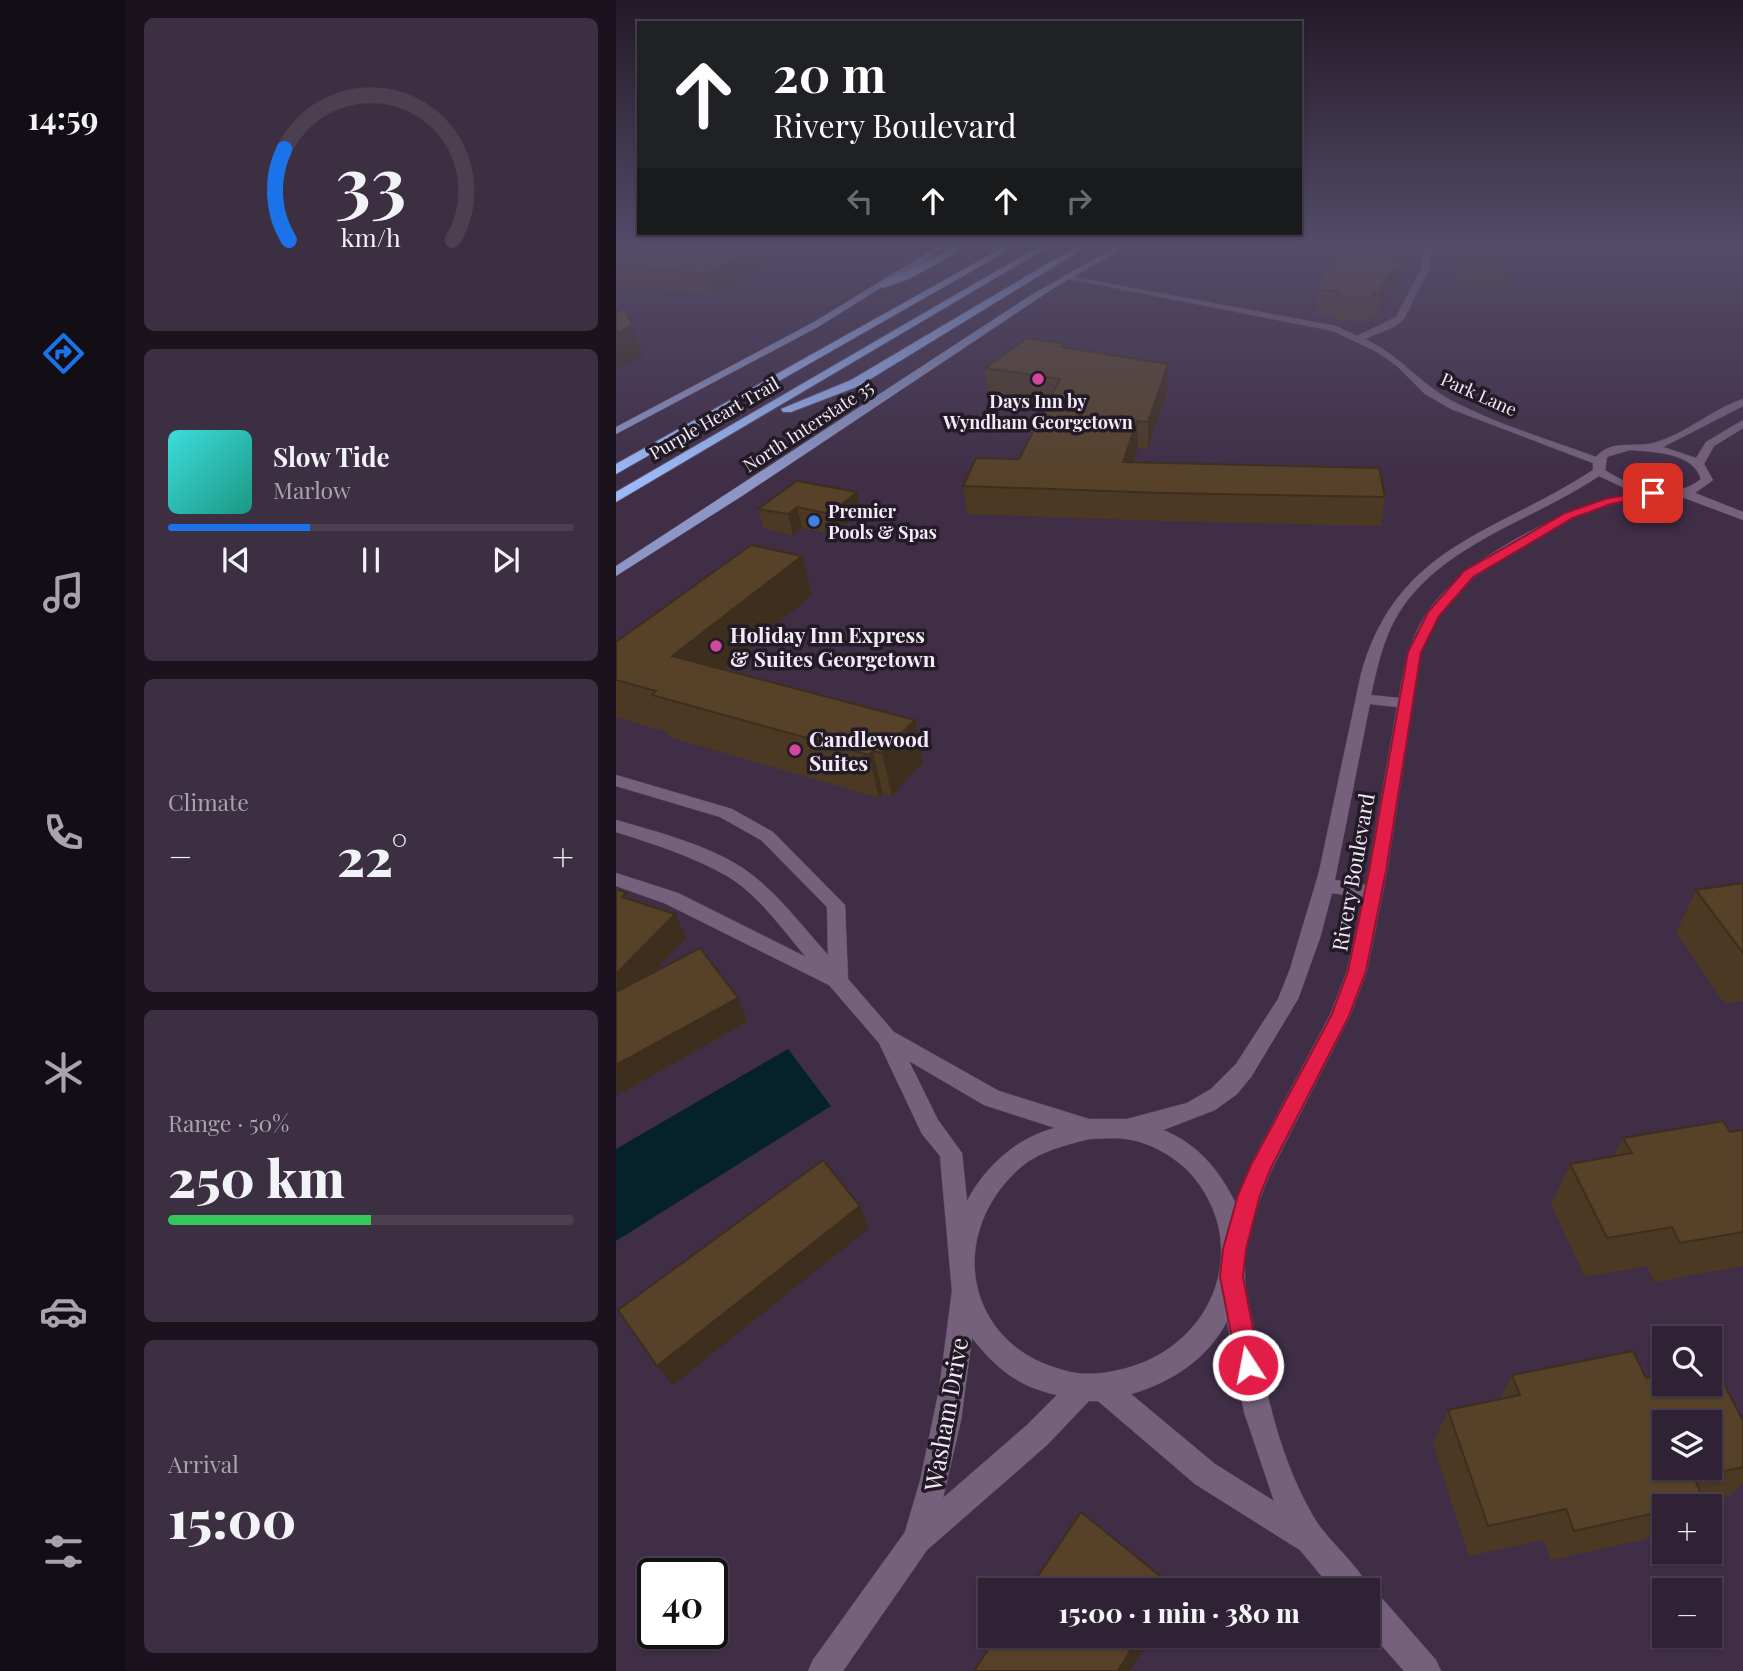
<!DOCTYPE html>
<html lang="en">
<head>
<meta charset="utf-8">
<style>
  body { margin:0; font-family:"Playfair Display",serif; background:#3c2f41; color:#f1f3f6; height:100vh; display:flex; flex-direction:column; font-size:26px; white-space:nowrap }
  * { box-sizing:border-box; margin:0 }
  p { font-size:23px; color:#a8a4ad }
  .icon { flex:none; width:38px; height:38px; fill:none; stroke:currentColor; stroke-width:2; stroke-linecap:round; stroke-linejoin:round }
  .map { position:relative; flex:1; overflow:hidden }
  .panel { display:flex; flex-direction:column; gap:18px; padding:18px; background:#1a131d; width:490px }
  .panel>* { flex:none }
  .top-card { position:absolute; left:21px; top:21px; width:665px; height:214px; border-radius:0px; box-shadow:0 2px 5px #0004,0 0 0 2px #4b3f50; background:#202124; color:#fff; overflow:hidden }
  .controls { position:absolute; left:1036px; top:1326px; display:grid; gap:14px }
  .controls a { display:grid; place-items:center; width:70px; height:70px; border-radius:0px; background:#302235; box-shadow:0 2px 5px #0004,0 0 0 2px #4b3f50; font-size:35px }
  .speed { position:absolute; left:21px; top:1558px; display:flex; gap:14px; font-size:35px; font-weight:700; text-align:center }
  .speed>* { display:grid; place-content:center; width:91px; height:91px; border-radius:50%; background:#302235; box-shadow:0 2px 5px #0004,0 0 0 2px #4b3f50; line-height:1 }
  .speed .limit { border:4px solid #111; border-radius:10px; background:#fff; color:#111 }
  .pin { position:absolute; display:grid; place-items:center; width:60px; height:60px; color:#fff; margin:-30px; border-radius:14px; box-shadow:0 4px 10px #0006 }
  .me { position:absolute; width:77px; margin:-38px; rotate:349deg; stroke-linejoin:round; filter:drop-shadow(0 0 5px #0008) }
  .turn { display:flex; align-items:center; gap:24px; height:147px; padding:0 21px; font-size:32px }
  .turn .icon { width:91px; height:91px; stroke-width:2.5 }
  .turn b { display:block; font-size:49px; line-height:60px }
  .lanes { display:flex; align-items:center; height:66px; padding:0 21px; background:#0003; justify-content:center; gap:35px; direction:ltr }
  .lanes .off { opacity:.35 }
  .big { font-size:52px; font-weight:800; line-height:1.1 }
  .panel .widget { flex:1; display:flex; flex-direction:column; justify-content:center; gap:10px; min-width:0; padding:0 24px; border-radius:10px; background:#3c2f41 }
  .panel .dial { align-items:center; gap:0 }
  .dial svg { height:182px; overflow:visible; fill:none; stroke:#4b3f50; stroke-width:7; stroke-linecap:round; text-anchor:middle }
  .dial text { fill:#f1f3f6; stroke:none }
  .song { display:flex; align-items:center; gap:21px }
  .cover { width:84px; height:84px; border-radius:10px; background:linear-gradient(135deg,hsl(180 70% 55%),hsl(170 70% 35%)) }
  .played { height:7px; border-radius:4px; background:linear-gradient(90deg,#1a73e8 35%,#4b3f50 35%) }
  .keys { display:flex; justify-content:space-around; direction:ltr }
  .heat { display:flex; justify-content:space-between; align-items:center; font-size:38px; direction:ltr }
  .charge { height:10px; border-radius:5px; background:linear-gradient(90deg,#34c759 50%,#4b3f50 0) }
  .trip { position:absolute; left:362px; top:1578px; width:402px; height:70px; border-radius:0px; background:#302235; box-shadow:0 2px 5px #0004,0 0 0 2px #4b3f50; font-weight:800; line-height:70px; text-align:center }
  main { display:flex; flex:1; min-height:0 }
  .tabs { display:flex; flex-direction:column; width:126px; justify-content:space-around; align-items:center; background:#130e15; color:#a8a4ad }
  .tabs .icon { width:49px; height:49px }
  .tabs .current { color:#1a73e8 }
  .tabs b { font-size:32px; color:#f1f3f6 }
  .map>svg:first-child { display:block }
  .water { fill:#04212c }
  .lines { fill:none; stroke-linecap:round; stroke-linejoin:round }
  .minor-casing { stroke:#5c4d62; stroke-width:1 }
  .major-casing { stroke:#5c4d62; stroke-width:1 }
  .highway-casing { stroke:#5c4d62; stroke-width:2 }
  .minor { fill:#75617c; fill-rule:evenodd }
  .major { fill:#8c96c7; fill-rule:evenodd }
  .highway { fill:#9bb9f9; fill-rule:evenodd }
  .wall { fill:#4b3923 }
  .shaded-wall { fill:#3d2e1d }
  .building { fill:#574229; stroke:#3d2e1d; stroke-width:2; fill-rule:evenodd }
  .route { fill:#e11d48; stroke:#92132f; stroke-width:2 }
  .hotel-dot { fill:#d1479c; stroke:#221a25; stroke-width:2.5 }
  .shop-dot { fill:#3f7fe0; stroke:#221a25; stroke-width:2.5 }
  .labels { text-anchor:middle; dominant-baseline:central; stroke-width:7; stroke-linejoin:round; paint-order:stroke }
  .far-street-label { font-size:18px; fill:#f4e9f8; stroke:#221a25 }
  .far-poi-label { font-size:18px; font-weight:bold; fill:#f4e9f8; stroke:#221a25 }
  .poi-label { font-size:21px; font-weight:bold; fill:#f4e9f8; stroke:#221a25; text-anchor:start }
  .street-label { font-size:21px; fill:#f4e9f8; stroke:#221a25 }
  .near-street-label { font-size:24px; fill:#f4e9f8; stroke:#221a25 }
</style>
</head>
<body>
<main>
<nav class="tabs">
<b>14:59</b>
<svg class="icon current" aria-label="directions" viewBox="0 0 24 24"><path d="M12 3l9 9-9 9-9-9zM9 14v-3h6M13 9l2 2-2 2"/></svg>
<svg class="icon" aria-label="music" viewBox="0 0 24 24"><path d="M9 18V5l10-2v13"/><circle cx="6" cy="18" r="3"/><circle cx="16" cy="16" r="3"/></svg>
<svg class="icon" aria-label="phone" viewBox="0 0 24 24"><path d="M5 4h4l2 5-3 2q2 4 5 5l2-3 5 2v4C11 20 4 13 5 4z"/></svg>
<svg class="icon" aria-label="climate" viewBox="0 0 24 24"><path d="M12 3v18M4 7l16 10M4 17L20 7"/></svg>
<svg class="icon" aria-label="car" viewBox="0 0 24 24"><path d="M5 17H2v-5l4-1 3-4h7l3 4 3 1v5h-3M9 17h6M6 11h13"/><circle cx="7" cy="17" r="2"/><circle cx="17" cy="17" r="2"/></svg>
<svg class="icon" aria-label="filters" viewBox="0 0 24 24"><path d="M4 7h16M4 17h16"/><circle cx="9" cy="7" r="2"/><circle cx="15" cy="17" r="2"/></svg>
</nav>
<section class="panel">
<div class="widget dial"><svg viewBox="0 0 100 80">
<path d="M14 69A42 42 0 1 1 86 69"/>
<path d="M14 69A42 42 0 0 1 12 29" stroke="#1a73e8"/>
<text x="50" y="56" font-size="32" font-weight="700">33</text>
<text x="50" y="72" font-size="11">km/h</text>
</svg></div>
<div class="widget">
<div class="song"><i class="cover"></i><div><b>Slow Tide</b><p>Marlow</p></div></div>
<div class="played"></div>
<div class="keys"><svg class="icon" aria-label="previous" viewBox="0 0 24 24"><path d="M18 5L8 12l10 7zM5 5v14"/></svg><svg class="icon" aria-label="pause" viewBox="0 0 24 24"><path d="M8 5v14M16 5v14"/></svg><svg class="icon" aria-label="next" viewBox="0 0 24 24"><path d="M6 5l10 7-10 7zM19 5v14"/></svg></div>
</div>
<div class="widget"><p>Climate</p>
<div class="heat"><a>−</a><b class="big">22°</b><a>+</a></div>
</div>
<div class="widget"><p>Range · 50%</p><b class="big">250 km</b><div class="charge"></div></div>
<div class="widget"><p>Arrival</p><b class="big">15:00</b></div>
</section>
<div class="map">
<svg width="1127" height="1671" viewBox="0 0 1127 1671">
  <rect width="100%" height="100%" fill="#402e47"/>
  <path class="water" d="M172 1049 215 1106 0 1241V1149Z"/>
  <g class="lines">
    <defs>
      <path id="minor" d="M807 244H815L814 268 787 320 780 326 749 339C787 357 806 387 842 404 886 426 934 440 980 457 995 439 1018 448 1037 443 1069 435 1096 409 1127 399V406L1047 447 1080 458 1090 442 1127 420V428L1098 446 1088 464 1097 480 1079 493 1127 512V520L1066 497H1037L996 504 957 518 858 577 823 615 805 652 771 871 751 971 734 1016 656 1169C642 1202 627 1241 629 1277 629 1294 635 1312 638 1329 650 1394 664 1459 697 1516 711 1541 746 1567 754 1592L763 1595 820 1660 825 1671H788L752 1630V1591H718L684 1550 579 1484 482 1401H473L431 1445 311 1550 227 1671H192L197 1660 289 1532 304 1481 323 1390 336 1291 324 1156 306 1134 263 1043 213 985 48 903 0 886V873L62 893 190 957C166 929 142 894 111 876 76 856 38 844 0 832V820C41 832 89 844 125 867 159 889 185 925 212 955L211 907 145 840 104 817 0 786V775L116 809 157 832 229 905 232 979 278 1032 383 1091 473 1119H511L571 1103 595 1089 620 1064 662 999 674 969 703 872 745 674C781 545 878 535 977 470V463L835 409 809 394 781 366 761 352 717 331 443 277 447 275 720 326 741 336 780 317 806 268ZM1014 450C1037 452 1077 452 1085 479 1058 502 1015 488 989 470L991 457ZM983 476 1019 493C954 505 848 557 811 613 793 640 788 668 783 698L755 695C761 668 767 639 782 614 825 544 918 520 983 476ZM754 704 781 707 750 885 719 880ZM716 893 747 898 731 971 714 1015 638 1158 619 1202C603 1170 582 1144 547 1130L599 1110 621 1094 635 1077 682 999 704 938ZM293 1061 368 1105 439 1128C400 1138 369 1167 351 1201L346 1153 322 1120ZM473 1139C485 1139 498 1137 510 1139 533 1142 558 1156 574 1173 637 1243 599 1344 511 1368 491 1373 475 1376 454 1372 425 1365 403 1354 383 1331 341 1279 356 1209 405 1167 424 1151 450 1145 473 1139ZM611 1321 628 1412 658 1501 599 1464 515 1394C554 1383 592 1359 611 1321ZM356 1338C381 1369 401 1386 441 1395L411 1425 327 1498 345 1420Z"/>
      <path id="major" d="M326 244H335L202 327 0 434V427L196 323Z
        M504 244H514L441 286 126 496 0 576V566L412 297Z"/>
      <path id="highway" d="M345 244H356L293 279 267 288 262 285Z
        M393 244H403L0 474V464Z
        M427 244H437L0 502V492Z
        M465 244H475L243 386 175 412H167L165 409 235 380Z
        M497 244H505L502 251H496Z"/>
    </defs>
    <use href="#minor" class="minor-casing"/>
    <use href="#major" class="major-casing"/>
    <use href="#highway" class="highway-casing"/>
    <use href="#minor" class="minor"/>
    <use href="#major" class="major"/>
    <use href="#highway" class="highway"/>
  </g>
  <path class="wall" d="M0 244 155 262 97 295 0 286Z
    M644 244H791L788 271H782L780 287 763 309 762 317H756L755 322 719 320V315L700 314 701 290 722 257Z
    M836 244H893L896 259 890 288 871 287 870 290 842 289 835 255Z
    M451 348 552 364V389L532 448H522L517 462 769 497 765 526 547 521 351 514 347 486 403 459 432 402 372 393 369 368Z
    M181 481 246 513 218 534 186 528 177 535 148 529 142 509Z
    M196 595 106 669 299 720 307 762 276 796 267 794 263 798 53 737 51 732 0 717V642Z
    M1127 883V1001L1109 1004 1060 933 1080 890Z
    M1127 1130V1266L1039 1282 1031 1266 969 1277 935 1205 954 1164 998 1156 1007 1138 1114 1132Z
    M896 1375 1030 1378 1127 1421V1483L1115 1495 1089 1501V1502L1084 1507H1048V1535L935 1560 927 1540 853 1556 817 1444 832 1410 884 1399Z"/>
  <path class="shaded-wall" d="M148 244H151L155 262 97 295 91 274Z
    M783 264 780 287 763 309 766 285Z
    M17 325 27 357 0 370V333Z
    M552 364V389L532 448V422Z
    M521 421 522 448 508 489 507 462Z
    M241 492 246 513 218 534 214 514Z
    M181 507 186 528 177 535 172 514Z
    M186 556 196 595 72 698 56 656Z
    M299 720 307 762 276 796 266 753Z
    M257 751 267 794 263 798 253 755Z
    M59 914 70 938 0 1011V974Z
    M122 998 132 1021 0 1096V1065Z
    M244 1206 253 1228 57 1385 41 1366Z
    M523 1636H535L514 1671H502Z"/>
  <path class="building" d="M0 244H148L91 274 0 266Z
    M738 244H791V249H776L783 264 766 285 765 294 758 293 757 298 721 296 722 291 701 290 706 274 728 251Z
    M843 244H893L896 259 874 258 875 262 847 260Z
    M8 308 17 325 0 333V312Z
    M411 338 450 344 446 347 552 364 532 422 521 421 507 462 763 468 769 497 547 493 347 486 360 458 403 459 444 379 369 368Z
    M181 481 241 492 214 514 181 507 172 514 142 509Z
    M135 545 186 556 56 656 299 720 266 753 257 751 253 755 36 695 40 691 0 680V642Z
    M1127 883V953L1080 890Z
    M0 889 10 893 6 897 59 914 0 974Z
    M84 948 122 998 0 1065V992Z
    M1107 1121 1114 1132 1127 1130V1232L1064 1243 1056 1227 991 1238 954 1164 1016 1153 1007 1138Z
    M207 1160 244 1206 41 1366 2 1310Z
    M1017 1351 1030 1378 1048 1375V1384H1094V1365L1098 1364 1127 1421V1467L1078 1478 1089 1502 1066 1507H1048V1511L958 1531 950 1509 872 1526 832 1410 904 1395 896 1375ZM1048 1423H1094V1468H1048Z
    M465 1512 554 1584 550 1591H412Z
    M381 1636H523L502 1671H358Z"/>
  <linearGradient id="sky" x2="0" y2="1"><stop stop-color="#231927"/><stop offset="0.51" stop-color="#534c69"/><stop offset="1" stop-color="#534c69" stop-opacity="0"/></linearGradient>
  <rect width="1127" height="478" fill="url(#sky)"/>
  <path class="route" d="M1037 490 1043 493 1041 495 995 504 957 518 857 577 823 616 805 652 770 871 750 971 733 1016 655 1168 644 1195 630 1249 627 1277 644 1365 640 1374 632 1377 623 1374 604 1277 607 1249 622 1195 635 1165 715 1016 732 971 753 871 792 652 812 612 848 571 949 513 989 499Z"/>
  <g class="hotel-dot">
    <circle cx="422" cy="379" r="7"/>
    <circle cx="100" cy="646" r="7"/>
    <circle cx="179" cy="750" r="7"/>
  </g>
  <circle class="shop-dot" cx="198" cy="521" r="7"/>
  <g class="labels">
    <g class="far-street-label">
      <text transform="translate(863 394) rotate(24)">Park Lane</text>
      <text transform="translate(98 418) rotate(-30)">Purple Heart Trail</text>
      <text transform="translate(192 426) rotate(-33)">North Interstate 35</text>
    </g>
    <g class="far-poi-label">
      <text x="422" y="401">Days Inn by<tspan x="422" dy="21">Wyndham Georgetown</tspan></text>
      <text x="212" y="511" text-anchor="start">Premier<tspan x="212" dy="21">Pools &amp; Spas</tspan></text>
    </g>
    <g class="poi-label">
      <text x="114" y="634">Holiday Inn Express<tspan x="114" dy="24">&amp; Suites Georgetown</tspan></text>
      <text x="193" y="738">Candlewood<tspan x="193" dy="24">Suites</tspan></text>
    </g>
    <g class="street-label">
      <text transform="translate(736 872) rotate(-80)">Rivery Boulevard</text>
    </g>
    <g class="near-street-label">
      <text transform="translate(329 1414) rotate(-80)">Washam Drive</text>
    </g>
  </g>
</svg>
<div class="controls">
<a><svg class="icon" aria-label="search" viewBox="0 0 24 24"><circle cx="10" cy="10" r="6"/><path d="M15 15l6 6"/></svg></a>
<a><svg class="icon" aria-label="layers" viewBox="0 0 24 24"><path d="M12 4l9 5-9 5-9-5zM3 14l9 5 9-5"/></svg></a>
<a>+</a>
<a>−</a>
</div>
<div class="speed"><div class="limit">40</div></div>
<div class="pin" style="left:1037px;top:493px;background:#d93025"><svg class="icon" aria-label="arrive" viewBox="0 0 24 24"><path d="M6 21V4h12l-3 4 3 4H6"/></svg></div>
<svg class="me" style="left:632px;top:1365px" viewBox="-20 -20 40 40"><circle r="17" fill="#e11d48" stroke="#fff" stroke-width="3"/><path d="M0-11L8 9 0 5-8 9z" fill="#fff"/></svg>
<div class="trip">15:00 · 1 min · 380 m</div>
<div class="top-card">
<div class="turn"><svg class="icon" aria-label="ahead" viewBox="0 0 24 24"><path d="M12 20V5M6 11l6-6 6 6"/></svg><div><b>20 m</b>Rivery Boulevard</div></div>
<div class="lanes"><svg class="icon off" aria-label="left" viewBox="0 0 24 24"><path d="M17 20v-9H6M10 6l-5 5 5 5"/></svg><svg class="icon" aria-label="ahead" viewBox="0 0 24 24"><path d="M12 20V5M6 11l6-6 6 6"/></svg><svg class="icon" aria-label="ahead" viewBox="0 0 24 24"><path d="M12 20V5M6 11l6-6 6 6"/></svg><svg class="icon off" aria-label="right" viewBox="0 0 24 24"><path d="M7 20v-9h11M14 6l5 5-5 5"/></svg></div>
</div>
</div>
</main>
</body>
</html>
